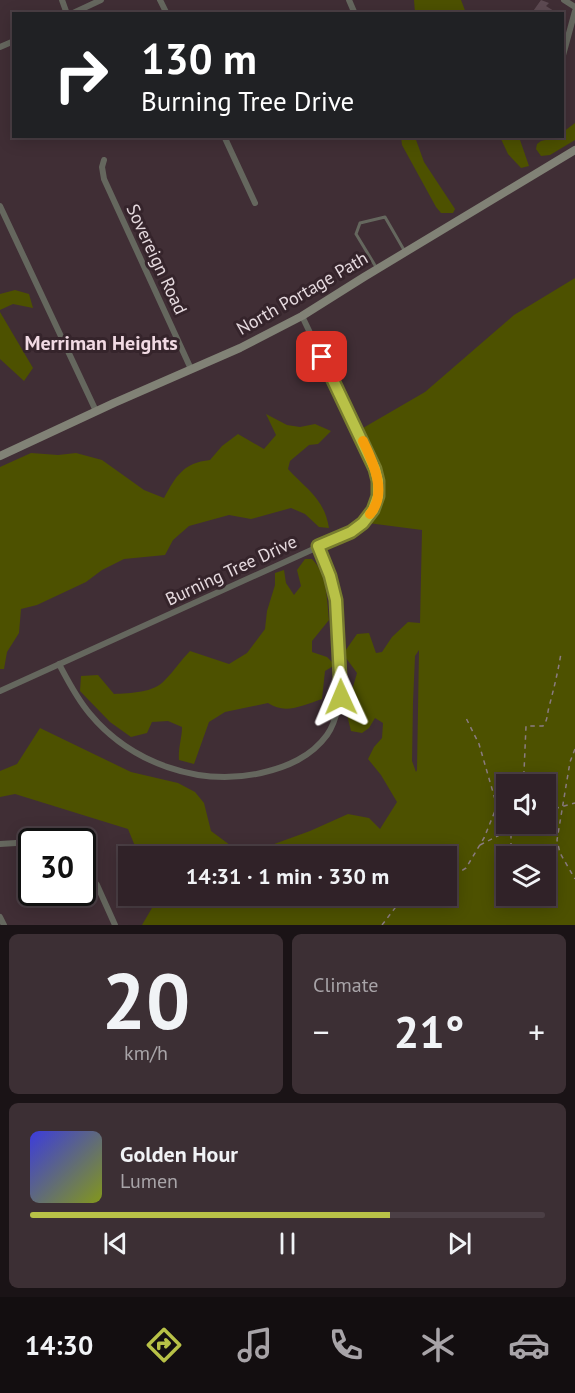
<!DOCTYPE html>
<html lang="en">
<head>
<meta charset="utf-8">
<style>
  body { margin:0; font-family:"PT Sans",sans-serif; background:#3c2f34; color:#f1f3f6; height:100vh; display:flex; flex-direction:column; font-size:22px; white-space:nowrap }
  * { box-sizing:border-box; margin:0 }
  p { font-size:20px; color:#a8a4a8 }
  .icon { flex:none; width:33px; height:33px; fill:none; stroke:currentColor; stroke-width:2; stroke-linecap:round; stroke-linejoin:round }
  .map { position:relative; height:925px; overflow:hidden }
  .side { display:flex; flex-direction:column; gap:9px; padding:9px; background:#1a1316; flex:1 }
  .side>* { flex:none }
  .guide { position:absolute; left:12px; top:12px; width:552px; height:126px; border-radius:0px; box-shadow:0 3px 15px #0003,0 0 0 2px #4b3f45; background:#202124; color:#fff; overflow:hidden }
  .buttons { position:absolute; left:496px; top:774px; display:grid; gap:12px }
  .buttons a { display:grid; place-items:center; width:60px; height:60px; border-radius:0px; background:#302228; box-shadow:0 3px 15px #0003,0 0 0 2px #4b3f45; font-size:30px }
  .speed { position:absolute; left:18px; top:828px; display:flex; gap:12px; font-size:30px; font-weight:700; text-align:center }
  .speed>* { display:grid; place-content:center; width:78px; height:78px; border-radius:50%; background:#302228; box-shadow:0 3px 15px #0003,0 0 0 2px #4b3f45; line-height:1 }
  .speed .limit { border:3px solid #111; border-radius:9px; background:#fff; color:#111 }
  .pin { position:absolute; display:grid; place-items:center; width:51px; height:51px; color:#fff; margin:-26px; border-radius:12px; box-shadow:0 3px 9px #0006 }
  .me { position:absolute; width:66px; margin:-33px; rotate:359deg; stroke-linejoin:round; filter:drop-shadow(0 0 4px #0008) }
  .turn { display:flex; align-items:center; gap:21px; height:126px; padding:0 30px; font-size:27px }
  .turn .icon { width:78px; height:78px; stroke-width:2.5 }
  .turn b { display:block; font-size:42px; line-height:51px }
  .big { font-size:45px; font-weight:700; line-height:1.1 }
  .side .widget { flex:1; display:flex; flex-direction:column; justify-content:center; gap:9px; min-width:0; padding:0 21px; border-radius:9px; background:#3c2f34 }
  .side .dial { align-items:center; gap:0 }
  .dial b { font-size:78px; line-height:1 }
  .song { display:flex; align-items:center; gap:18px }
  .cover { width:72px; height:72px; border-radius:9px; background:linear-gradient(135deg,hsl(240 70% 55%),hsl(70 70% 35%)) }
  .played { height:6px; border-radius:3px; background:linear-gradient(90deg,#b8c147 70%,#4b3f45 70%) }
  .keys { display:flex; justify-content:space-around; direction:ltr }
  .heat { display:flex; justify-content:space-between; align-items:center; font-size:33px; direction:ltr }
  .side .tiles { flex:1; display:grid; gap:9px; grid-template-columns:1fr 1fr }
  .widget:last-child { grid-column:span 2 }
  .trip { position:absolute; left:118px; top:846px; width:339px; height:60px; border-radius:0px; background:#302228; box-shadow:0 3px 15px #0003,0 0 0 2px #4b3f45; font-weight:700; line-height:60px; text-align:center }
  .tabs { display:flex; height:96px; justify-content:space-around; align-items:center; background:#130e10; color:#a8a4a8 }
  .tabs .icon { width:42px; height:42px }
  .tabs .on { color:#b8c147 }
  .tabs b { font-size:27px; color:#f1f3f6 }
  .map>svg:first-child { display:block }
  .green { fill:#4d5100; fill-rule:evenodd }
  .building { fill:#5d4a52 }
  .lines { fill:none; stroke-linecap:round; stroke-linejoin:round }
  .path { stroke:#8a7b81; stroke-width:1.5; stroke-dasharray:4.5 4.5; stroke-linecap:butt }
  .lane { stroke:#65675e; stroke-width:3 }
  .street { stroke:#65675e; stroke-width:6 }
  .secondary { stroke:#818276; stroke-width:8 }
  .route-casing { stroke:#787d2e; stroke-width:15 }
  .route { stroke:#b8c147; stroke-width:10 }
  .slow { stroke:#f59e0b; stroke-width:10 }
  .labels { text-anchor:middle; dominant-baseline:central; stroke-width:6; stroke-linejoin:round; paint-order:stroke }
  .street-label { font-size:18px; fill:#e6dadf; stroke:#35242b }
  .neighbourhood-label { font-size:20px; font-weight:bold; fill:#f1dae3; stroke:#35242b }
</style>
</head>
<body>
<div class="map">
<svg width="575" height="925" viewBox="0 0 575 925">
  <rect width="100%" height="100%" fill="#402e35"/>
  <path class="green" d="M414 0H461L466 13H415Z
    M575 123V140L550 155 541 156 536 149 537 144 541 141 562 136 563 132Z
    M401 137H415L424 162 455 209 453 213H441L436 207 402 145Z
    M500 137H519L529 166 521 168 508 154Z
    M575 278V925H142L159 896H447V856H139L128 829 15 794 0 797V771L17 764 40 728 131 772 178 783 195 792 204 803 211 831 234 848 255 851 310 831 348 814 369 818 380 829 397 802 381 775 368 759 374 747 382 738 383 723 375 718 369 728 362 733 351 731 346 711 357 673 343 654 357 634 369 633 376 653 382 652 392 637 408 622 420 623 422 530 368 523 385 496 382 472 363 428 425 392 514 315ZM419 650 417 770 416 772 412 761 413 702 415 656ZM507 784H546V824H507ZM507 856H546V896H507Z
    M15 290 29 294 33 308 13 304 0 310V294Z
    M0 312 33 368 24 381 0 359Z
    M266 414 287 425 300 427 315 424 331 431 318 444 309 445 290 461 288 469C307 490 324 498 329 528L319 527 305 514 291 508 251 519 229 515 189 526 173 540 165 555 124 559 102 570 86 582 37 605 21 609 19 633 7 652 4 669H0V467L31 453 58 455 76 453 102 460 144 490 164 498C176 476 183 463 210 460L222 446 238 434 264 449 276 435Z
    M305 559H312C327 574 327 600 329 620L312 641V652L327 657 335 665 325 671 322 699C304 705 285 715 268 703L225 712 209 722 194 764 179 760C178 748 182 738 182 727L168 721 152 722 147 733 131 737 110 722 80 691 81 676 98 675 114 694C130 693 154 693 165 680 174 671 181 660 190 651L229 664 247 653 265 629 267 611 275 585V573L284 570 286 583 294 595 301 586 297 570Z"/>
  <path class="building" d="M541 0 549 3 546 6 554 11 552 14H531Z"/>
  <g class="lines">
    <path class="path" d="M575 749 570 762 557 840 560 853 575 879
      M520 784 524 772 526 726H543C548 720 547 714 549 707 554 688 558 672 561 653
      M546 811 575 803
      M480 845 521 824
      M508 856 511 846V824
      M507 859V858
      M447 880 466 868 484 838 497 806 479 744 465 716
      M382 925 398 904 409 896"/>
    <path class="lane" d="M376 267 356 234 360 223 385 217 404 250"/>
    <path class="street" d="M62 0 67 14
      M160 0 167 14
      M349 0 355 14
      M564 0 575 7
      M71 14 101 0
      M0 47 14 41
      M562 59 575 11
      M224 136 255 203
      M104 160 102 167 104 179 191 369
      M0 206 96 411
      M59 664C68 681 77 699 90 714 131 763 199 787 261 773 287 767 311 757 327 735 350 703 341 612 330 575 327 565 322 556 318 546
      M0 691 351 532C375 514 382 499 375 469L302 316
      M0 844 32 842
      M82 867 97 885 115 925
      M0 917 4 925"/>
    <path class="secondary" d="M0 456 114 403 240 348 302 316 364 277 575 150"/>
  </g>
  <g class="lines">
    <defs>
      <path id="route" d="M322 357 375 469 378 481V496L373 510 363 523 351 532 318 546 330 576 336 600 341 697"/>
    </defs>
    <use href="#route" class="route-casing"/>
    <use href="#route" class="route"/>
    <path class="slow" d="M363 441C373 462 388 493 370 514"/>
  </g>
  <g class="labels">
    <g class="street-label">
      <text transform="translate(157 259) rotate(65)">Sovereign Road</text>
      <text transform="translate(302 293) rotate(-30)">North Portage Path</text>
      <text transform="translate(231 570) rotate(-25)">Burning Tree Drive</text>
    </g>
    <g class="neighbourhood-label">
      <text x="101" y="343">Merriman Heights</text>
    </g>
  </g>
</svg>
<div class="buttons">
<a><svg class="icon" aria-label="sound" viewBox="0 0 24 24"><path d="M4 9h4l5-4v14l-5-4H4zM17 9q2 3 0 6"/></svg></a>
<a><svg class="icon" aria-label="layers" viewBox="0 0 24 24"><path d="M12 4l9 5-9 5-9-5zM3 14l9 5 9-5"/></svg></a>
</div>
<div class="speed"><div class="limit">30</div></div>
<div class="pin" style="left:322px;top:357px;background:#d93025"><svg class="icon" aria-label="arrive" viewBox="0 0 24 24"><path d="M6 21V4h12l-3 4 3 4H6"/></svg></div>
<svg class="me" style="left:341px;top:697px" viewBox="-20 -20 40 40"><path d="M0-17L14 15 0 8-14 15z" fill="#b8c147" stroke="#fff" stroke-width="4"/></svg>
<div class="trip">14:31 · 1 min · 330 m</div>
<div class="guide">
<div class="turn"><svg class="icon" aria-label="right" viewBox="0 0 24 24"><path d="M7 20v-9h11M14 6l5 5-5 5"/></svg><div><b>130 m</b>Burning Tree Drive</div></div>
</div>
</div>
<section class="side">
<div class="tiles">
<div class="widget dial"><b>20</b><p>km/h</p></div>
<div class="widget"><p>Climate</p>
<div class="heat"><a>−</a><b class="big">21°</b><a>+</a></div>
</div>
<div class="widget">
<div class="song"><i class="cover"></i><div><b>Golden Hour</b><p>Lumen</p></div></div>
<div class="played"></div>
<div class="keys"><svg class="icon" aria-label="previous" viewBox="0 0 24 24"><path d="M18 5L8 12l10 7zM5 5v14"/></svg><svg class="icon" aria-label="pause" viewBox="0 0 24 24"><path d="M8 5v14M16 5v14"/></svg><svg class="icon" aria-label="next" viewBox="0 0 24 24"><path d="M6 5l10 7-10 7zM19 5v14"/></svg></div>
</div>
</div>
</section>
<nav class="tabs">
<b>14:30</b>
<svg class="icon on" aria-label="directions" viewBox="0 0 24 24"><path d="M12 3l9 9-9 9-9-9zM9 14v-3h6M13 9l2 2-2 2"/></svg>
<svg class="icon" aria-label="music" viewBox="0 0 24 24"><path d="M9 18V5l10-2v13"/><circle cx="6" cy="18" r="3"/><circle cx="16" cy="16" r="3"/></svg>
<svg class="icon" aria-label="phone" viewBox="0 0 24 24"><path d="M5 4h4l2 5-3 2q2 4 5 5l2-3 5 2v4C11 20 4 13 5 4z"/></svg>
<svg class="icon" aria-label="climate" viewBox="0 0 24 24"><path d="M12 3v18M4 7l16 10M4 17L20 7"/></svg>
<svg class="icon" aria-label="car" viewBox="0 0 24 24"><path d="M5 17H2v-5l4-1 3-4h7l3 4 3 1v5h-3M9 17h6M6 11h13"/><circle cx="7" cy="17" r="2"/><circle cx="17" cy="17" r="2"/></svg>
</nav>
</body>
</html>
